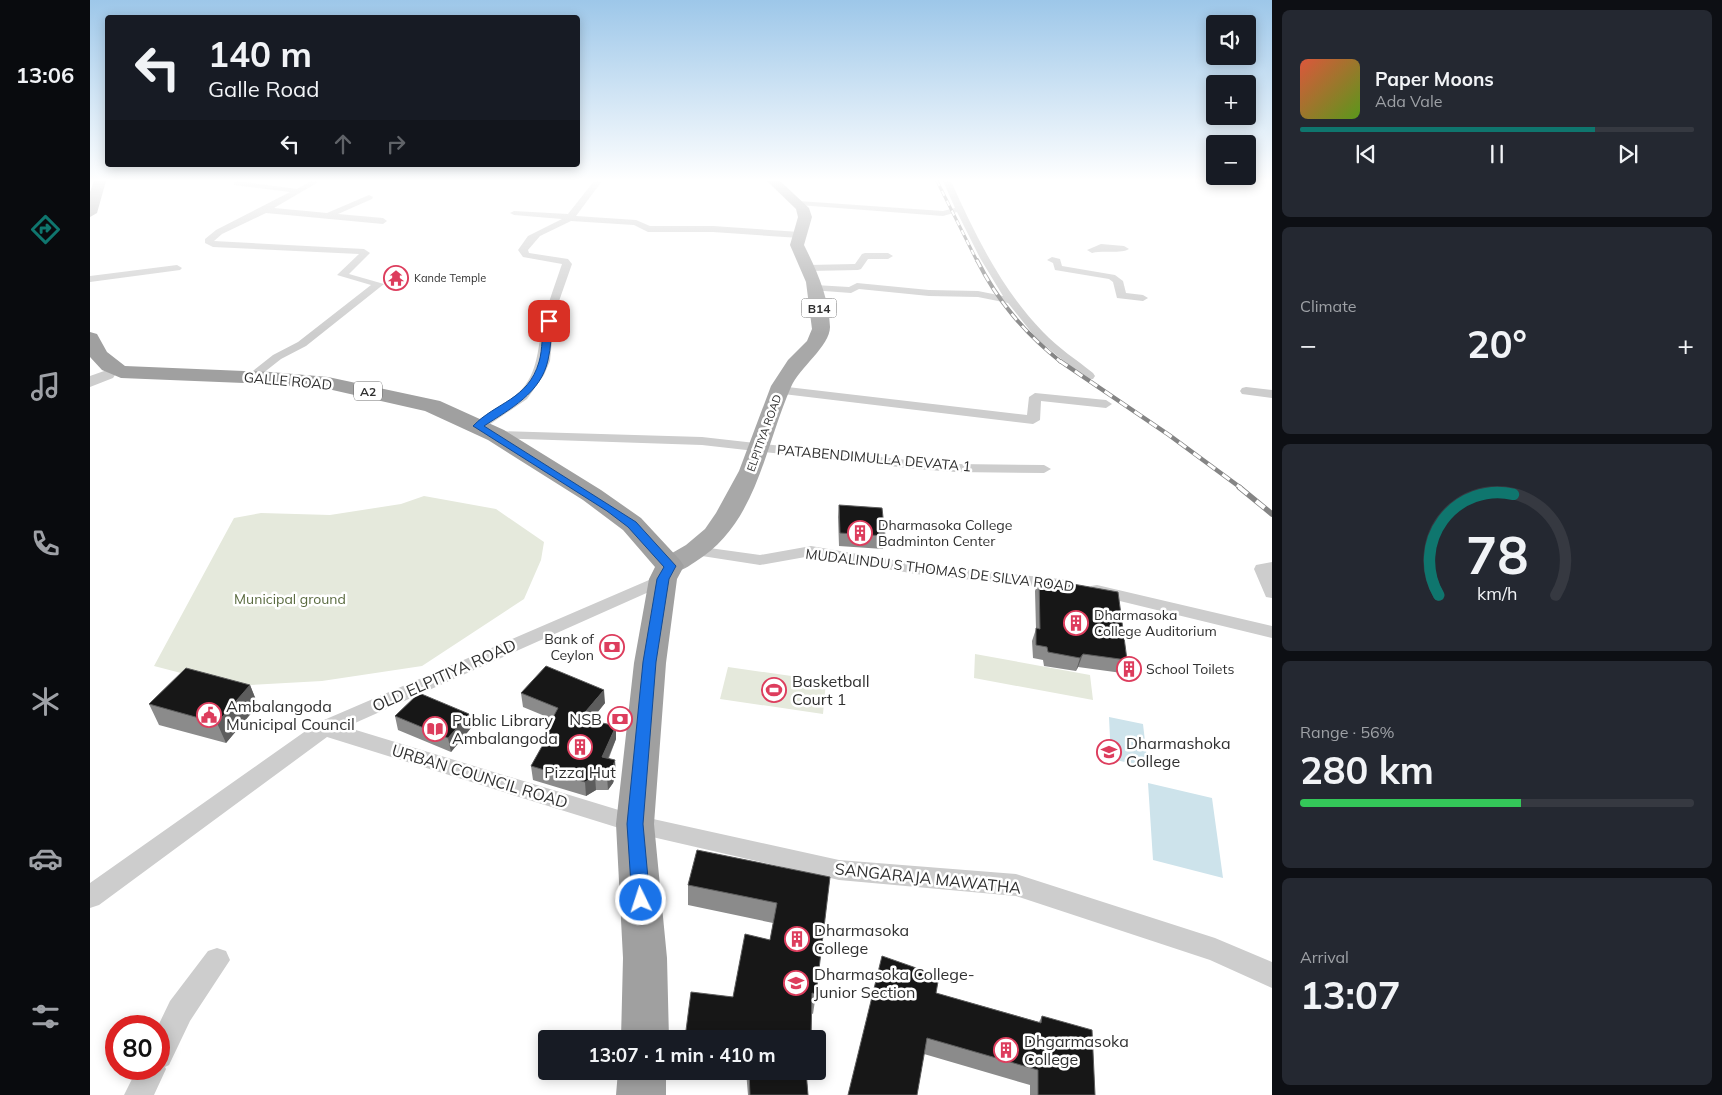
<!DOCTYPE html>
<html lang="en">
<head>
<meta charset="utf-8">
<style>
  body { margin:0; font-family:Mulish,sans-serif; background:#242831; color:#f1f3f6; height:100vh; display:flex; flex-direction:column; font-size:19px; white-space:nowrap }
  * { box-sizing:border-box; margin:0 }
  p { font-size:16px; color:#9ea1a6 }
  .icon { flex:none; width:28px; height:28px; fill:none; stroke:currentColor; stroke-width:2; stroke-linecap:round; stroke-linejoin:round }
  .map { position:relative; flex:1; overflow:hidden }
  .details { display:flex; flex-direction:column; gap:10px; padding:10px; background:#0d0f14; width:450px }
  .details>* { flex:none }
  .guide { position:absolute; left:15px; top:15px; width:475px; height:152px; border-radius:5px; box-shadow:0 2px 12px #0003; background:#171b24; color:#f1f3f6; overflow:hidden }
  .fabs { position:absolute; left:1116px; top:15px; display:grid; gap:10px }
  .fabs a { display:grid; place-items:center; width:50px; height:50px; border-radius:5px; background:#171b24; box-shadow:0 2px 12px #0003; font-size:25px }
  .speed { position:absolute; left:15px; top:1015px; display:flex; gap:10px; font-size:25px; font-weight:700; text-align:center }
  .speed>* { display:grid; place-content:center; width:65px; height:65px; border-radius:50%; background:#171b24; box-shadow:0 2px 12px #0003; line-height:1 }
  .speed .limit { border:8px solid #d22; background:#fff; color:#111 }
  .pin { position:absolute; display:grid; place-items:center; width:42px; height:42px; color:#fff; margin:-21px; border-radius:10px; box-shadow:0 2px 8px #0006 }
  .me { position:absolute; width:55px; margin:-28px; rotate:356deg; stroke-linejoin:round; filter:drop-shadow(0 0 4px #0008) }
  .turn { display:flex; align-items:center; gap:18px; height:105px; padding:0 20px; font-size:22px }
  .turn .icon { width:65px; height:65px; stroke-width:2.5 }
  .turn b { display:block; font-size:35px; line-height:42px }
  .lanes { display:flex; align-items:center; height:48px; padding:0 20px; background:#0003; justify-content:center; gap:25px; direction:ltr }
  .lanes .off { opacity:.35 }
  .big { font-size:38px; font-weight:700; line-height:1.1 }
  .details .widget { flex:1; display:flex; flex-direction:column; justify-content:center; gap:8px; min-width:0; padding:0 18px; border-radius:8px; background:#242831 }
  .details .dial { align-items:center; gap:0 }
  .dial svg { height:130px; overflow:visible; fill:none; stroke:#363941; stroke-width:7; stroke-linecap:round; text-anchor:middle }
  .dial text { fill:#f1f3f6; stroke:none }
  .song { display:flex; align-items:center; gap:15px }
  .cover { width:60px; height:60px; border-radius:8px; background:linear-gradient(135deg,hsl(10 70% 55%),hsl(90 70% 35%)) }
  .played { height:5px; border-radius:2px; background:linear-gradient(90deg,#0f766e 75%,#363941 75%) }
  .keys { display:flex; justify-content:space-around; direction:ltr }
  .heat { display:flex; justify-content:space-between; align-items:center; font-size:28px; direction:ltr }
  .charge { height:8px; border-radius:4px; background:linear-gradient(90deg,#34c759 56%,#363941 0) }
  .trip { position:absolute; left:448px; top:1030px; width:288px; height:50px; border-radius:5px; background:#171b24; box-shadow:0 2px 12px #0003; font-weight:700; line-height:50px; text-align:center }
  main { display:flex; flex:1; min-height:0 }
  .tabs { display:flex; flex-direction:column; width:90px; justify-content:space-around; align-items:center; background:#090b0e; color:#9ea1a6 }
  .tabs .icon { width:35px; height:35px }
  .tabs .selected { color:#0f766e }
  .tabs b { font-size:22px; color:#f1f3f6 }
  .map>svg:first-child { display:block }
  .green { fill:#e5e9dc }
  .water { fill:#cde3eb }
  .lines { fill:none; stroke-linecap:round; stroke-linejoin:round }
  .minor { fill:#cdcdcd; fill-rule:evenodd }
  .tertiary { fill:#cdcdcd; fill-rule:evenodd }
  .primary { fill:#a8a8a8; fill-rule:evenodd }
  .trunk { fill:#a0a0a0; fill-rule:evenodd }
  .rail-far3-casing { stroke:#858585; stroke-width:3 }
  .rail-far2-casing { stroke:#858585; stroke-width:4 }
  .rail-far1-casing { stroke:#858585; stroke-width:4.5 }
  .rail-casing { stroke:#858585; stroke-width:5.5 }
  .rail-far3 { stroke:#fff; stroke-width:2; stroke-dasharray:5.5; stroke-linecap:butt }
  .rail-far2 { stroke:#fff; stroke-width:2.5; stroke-dasharray:8; stroke-linecap:butt }
  .rail-far1 { stroke:#fff; stroke-width:3; stroke-dasharray:9; stroke-linecap:butt }
  .rail { stroke:#fff; stroke-width:4; stroke-dasharray:11; stroke-linecap:butt }
  .wall { fill:#8b8b8b }
  .shaded-wall { fill:#5d5d5d }
  .building { fill:#171717; stroke:#5d5d5d }
  .route { fill:#1a73e8; stroke:#114b97 }
  .labels { text-anchor:middle; dominant-baseline:central; stroke-width:5; stroke-linejoin:round; paint-order:stroke }
  .far-poi-label { font-size:11px; fill:#303030; stroke:#fff; text-anchor:start }
  .far-street-label { font-size:11px; fill:#303030; stroke:#fff }
  .shield { fill:#fff; stroke:#6e6e6e; stroke-width:1 }
  .shield-label { font-size:12px; font-weight:bold; fill:#303030 }
  .street-label { font-size:14px; fill:#303030; stroke:#fff }
  .poi-label { font-size:14px; fill:#303030; stroke:#fff; text-anchor:start }
  .park-label { font-size:14px; fill:#596a3f; stroke:#fff }
  .near-street-label { font-size:16px; fill:#303030; stroke:#fff }
  .near-poi-label { font-size:16px; fill:#303030; stroke:#fff; text-anchor:start }
</style>
</head>
<body>
<main>
<nav class="tabs">
<b>13:06</b>
<svg class="icon selected" aria-label="directions" viewBox="0 0 24 24"><path d="M12 3l9 9-9 9-9-9zM9 14v-3h6M13 9l2 2-2 2"/></svg>
<svg class="icon" aria-label="music" viewBox="0 0 24 24"><path d="M9 18V5l10-2v13"/><circle cx="6" cy="18" r="3"/><circle cx="16" cy="16" r="3"/></svg>
<svg class="icon" aria-label="phone" viewBox="0 0 24 24"><path d="M5 4h4l2 5-3 2q2 4 5 5l2-3 5 2v4C11 20 4 13 5 4z"/></svg>
<svg class="icon" aria-label="climate" viewBox="0 0 24 24"><path d="M12 3v18M4 7l16 10M4 17L20 7"/></svg>
<svg class="icon" aria-label="car" viewBox="0 0 24 24"><path d="M5 17H2v-5l4-1 3-4h7l3 4 3 1v5h-3M9 17h6M6 11h13"/><circle cx="7" cy="17" r="2"/><circle cx="17" cy="17" r="2"/></svg>
<svg class="icon" aria-label="filters" viewBox="0 0 24 24"><path d="M4 7h16M4 17h16"/><circle cx="9" cy="7" r="2"/><circle cx="15" cy="17" r="2"/></svg>
</nav>
<div class="map">
<svg width="1182" height="1095" viewBox="0 0 1182 1095">
  <rect width="100%" height="100%" fill="#fff"/>
  <path class="green" d="M334 496 406 509 454 542 451 560 434 599 332 666 232 681 141 686 64 666 144 518 171 513 240 515 311 504Z
    M885 654 1000 675 1003 700 884 678Z
    M638 667 736 681 733 714 630 699Z"/>
  <path class="water" d="M1019 717 1053 724 1058 767 1021 759Z
    M1058 783 1122 798 1133 878 1063 860Z"/>
  <g class="lines">
    <path class="minor" d="M147 181 207 189 221 181H230L184 208 237 213 279 195 283 197 282 199 248 214 293 218 297 221 293 224 176 213 132 234 124 241 274 249 280 253 259 274 294 284 216 346 191 359 163 381 159 380 157 377 159 374 183 355 208 342 281 285 247 275 269 254 123 247 115 243V239L126 230 200 192 144 185V181Z
      M504 181H512L486 216 546 220 560 226H623L710 232 714 235 710 238 623 232H558L544 225 481 221 450 236 438 250 439 253 478 259 482 264 468 304 463 329 460 361 454 375 437 399 393 429H383L381 426 383 423C398 414 416 405 428 393 450 373 447 345 454 319 459 300 466 282 472 264L433 257 428 250 438 236 472 219 424 215 420 213 424 211 478 214Z
      M853 181H861C885 235 912 290 953 332 968 348 987 360 1003 373L1005 376 1003 379H995L946 338 918 303 888 297 839 296 769 289 761 293 721 290 720 288 725 285 759 287 767 283 839 290 888 291 913 296 890 258 867 212 853 216 709 205 705 203 709 201 853 211 865 208Z
      M1011 244 1034 246 1039 249C1032 254 1012 250 1002 253L997 250Z
      M775 253H798L803 256 798 259H778L771 269 768 270 719 271 714 268 719 265 765 264 772 254Z
      M962 257 970 259 972 266 1025 275 1033 281 1036 293 1053 295 1058 298 1053 301 1027 298 1023 282 1019 279 965 270 963 263 957 260Z
      M87 265 92 268 90 270 0 282V276Z
      M689 386 937 415 939 397 945 393 1016 400 1022 404 1016 408 951 401 950 420 943 424 685 393 683 390 685 387Z
      M1156 387 1182 390V398L1152 394 1150 391 1152 388Z
      M406 431 612 437 826 461 865 464 954 465 961 469 954 473 865 472 826 469 612 445 401 438 399 435 401 432Z
      M605 546 670 555 721 546 826 564 970 579 976 580 979 584 976 588 970 589 826 574 721 556 670 565 599 554 597 551Z
      M1182 562V598L1176 597 1164 569 1166 565Z
      M573 574 579 575 582 579 579 583 256 727 545 815 749 860 926 874 1125 938 1182 962V988L1120 960 926 896 749 880 545 833 237 737 9 905 0 908V883L227 723Z
      M1007 585 1182 626V638L1001 594 998 590 1001 586Z
      M127 948 136 951 140 960 100 1021 79 1065 75 1067 76 1069 64 1095H34L47 1069H69L68 1026 80 1001 118 951Z"/>
    <path class="tertiary" d="M17 370 23 372 25 375 23 378 0 387V376Z"/>
    <path class="primary" d="M677 181H690L719 208 722 217 714 245C727 271 739 298 740 327 740 346 709 368 701 387 674 448 667 524 605 562 593 570 585 575 570 572L567 566 570 560 596 545 615 529 626 513 649 471 681 386 698 360 717 341 722 329 716 282 700 245 708 217 706 209Z"/>
    <path class="trunk" d="M4 181H16L7 213 0 217V192Z
      M0 332 7 334 17 352 35 366 181 372 238 377 350 401 414 430 511 490 551 518 590 560 594 566 587 579 576 663 564 824 577 958 579 1039H531L533 958 526 824 544 663 559 579 565 567 533 530 493 500 398 440 335 411 238 389 181 384 31 378 12 370 0 357Z
      M528 1071H576V1095H526Z"/>
    <defs>
      <path id="rail-far3" d="M847 181 887 261"/>
      <path id="rail-far2" d="M887 260C908 302 935 333 971 362"/>
      <path id="rail-far1" d="M970 361 1079 435 1151 488"/>
      <path id="rail" d="M1149 487 1182 514"/>
    </defs>
    <use href="#rail-far3" class="rail-far3-casing"/>
    <use href="#rail-far2" class="rail-far2-casing"/>
    <use href="#rail-far1" class="rail-far1-casing"/>
    <use href="#rail" class="rail-casing"/>
    <use href="#rail-far3" class="rail-far3"/>
    <use href="#rail-far2" class="rail-far2"/>
    <use href="#rail-far1" class="rail-far1"/>
    <use href="#rail" class="rail"/>
  </g>
  <path class="wall" d="M749 505 795 536 793 549 749 546 748 517Z
    M949 578 1037 660 1032 673 988 667 986 671 954 666 953 660 943 658 942 641 946 629 945 591Z
    M160 685 168 705 136 743 69 725 59 704Z
    M431 693 515 703 501 721 526 739 519 758 526 774 523 783 518 790H506L496 796 443 780 441 766 452 747 451 740 462 719 433 707Z
    M379 714 381 728 361 752 308 730 305 716Z
    M740 877 726 994 723 1014 721 1013V1039H595L643 997 680 940 683 923 598 905V885Z
    M846 993 949 1022 952 1016 1005 1095H940V1085L834 1054Z
    M656 1071H716L718 1095H658Z"/>
  <path class="shaded-wall" d="M993 654 988 667 986 671 990 658Z
    M160 685 168 705 136 743 127 723Z
    M514 690 515 703 491 732 490 718Z
    M379 714 381 728 361 752 358 738Z
    M526 726V739L513 770 512 757Z
    M525 760 526 774 523 783 518 790 517 776Z
    M505 776 506 790 496 796 495 782Z"/>
  <path class="building" d="M749 505 792 508 795 536 750 533Z
    M949 578 1028 592 1037 660 993 654 990 658 958 652 957 647 946 645V628L950 629Z
    M456 666 514 690 490 718 526 726 512 757 525 760 522 769 517 776H505L495 782 441 766 455 741 451 740 468 708 431 693Z
    M96 668 160 685 127 723 59 704Z
    M329 693 379 714 358 738 305 716Z
    M607 850 740 877 726 994 722 993 721 1039 595 1038 601 992 643 997 655 934 680 940 687 903 598 885Z
    M792 956 849 976 846 993 951 1023 952 1016 1002 1030 1005 1095H948V1070L837 1038 827 1095H758Z
    M659 1071H716L718 1095H660Z"/>
  <linearGradient id="sky" x2="0" y2="1"><stop stop-color="#9dc7e9"/><stop offset="0.54" stop-color="#fff"/><stop offset="1" stop-color="#fff" stop-opacity="0"/></linearGradient>
  <rect width="1182" height="334" fill="url(#sky)"/>
  <path class="route" d="M456 320 463 321C461 334 461 348 458 360 451 393 420 409 394 426L546 522 586 566 579 579 566 662 553 824 560 900 557 906 551 908 545 906 542 900 537 824 553 662 567 579 574 567 538 527 517 511 383 426C406 402 438 400 449 362 453 349 451 333 456 320Z"/>
  <defs>
    <symbol id="temple-ring" viewBox="-11 -11 22 22"><circle r="9.5" fill="#fff" stroke="#dd3d5d" stroke-width="1.5"/><path d="M0-6L5-2H3V0L6.5 2.5H4V6H1.5V3h-3V6H-4V2.5H-6.5L-3 0V-2H-5Z" fill="#dd3d5d"/></symbol>
    <symbol id="building-ring" viewBox="-11 -11 22 22"><circle r="9.5" fill="#fff" stroke="#dd3d5d" stroke-width="1.5"/><path d="M-4-6H4V6H1V3H-1V6H-4ZM-2.5-4.3h1.7v1.8h-1.7ZM.8-4.3h1.7v1.8H.8ZM-2.5-1h1.7V.8h-1.7ZM.8-1h1.7V.8H.8Z" fill="#dd3d5d"/></symbol>
    <symbol id="bank-ring" viewBox="-11 -11 22 22"><circle r="9.5" fill="#fff" stroke="#dd3d5d" stroke-width="1.5"/><path d="M-6-4H6V4H-6ZM0-2.3a2.3 2.3 0 1 0 0 4.6a2.3 2.3 0 1 0 0-4.6Z" fill="#dd3d5d"/></symbol>
    <symbol id="stadium-ring" viewBox="-11 -11 22 22"><circle r="9.5" fill="#fff" stroke="#dd3d5d" stroke-width="1.5"/><path d="M0-5a6.5 5 0 1 0 0 10a6.5 5 0 1 0 0-10ZM-3.5-1.8h7v3.6h-7Z" fill="#dd3d5d"/></symbol>
    <symbol id="civic-ring" viewBox="-11 -11 22 22"><circle r="9.5" fill="#fff" stroke="#dd3d5d" stroke-width="1.5"/><path d="M-.6-6.5H3V-4.5H.6V-3L4-1V1h2V6H-6V1h2V-1L-.6-3ZM-1.2 2.5V6h2.4V2.5Z" fill="#dd3d5d"/></symbol>
    <symbol id="library-ring" viewBox="-11 -11 22 22"><circle r="9.5" fill="#fff" stroke="#dd3d5d" stroke-width="1.5"/><path d="M-6-4Q-3-5.5-.7-3.5V5Q-3 3-6 4ZM6-4Q3-5.5 .7-3.5V5Q3 3 6 4Z" fill="#dd3d5d"/></symbol>
    <symbol id="university-ring" viewBox="-11 -11 22 22"><circle r="9.5" fill="#fff" stroke="#dd3d5d" stroke-width="1.5"/><path d="M0-5L7-2L0 1L-7-2ZM-4 1L0 2.5L4 1V4Q0 6-4 4Z" fill="#dd3d5d"/></symbol>
    <symbol id="school-ring" viewBox="-11 -11 22 22"><circle r="9.5" fill="#fff" stroke="#dd3d5d" stroke-width="1.5"/><path d="M0-5L7-2L0 1L-7-2ZM-4 1L0 2.5L4 1V4Q0 6-4 4Z" fill="#dd3d5d"/></symbol>
  </defs>
  <g fill-rule="evenodd">
    <use href="#temple-ring" x="292" y="264" width="28" height="28"/>
    <use href="#building-ring" x="756" y="519" width="28" height="28"/>
    <use href="#building-ring" x="972" y="609" width="28" height="28"/>
    <use href="#bank-ring" x="508" y="633" width="28" height="28"/>
    <use href="#building-ring" x="1025" y="655" width="28" height="28"/>
    <use href="#stadium-ring" x="670" y="676" width="28" height="28"/>
    <use href="#civic-ring" x="105" y="701" width="28" height="28"/>
    <use href="#bank-ring" x="516" y="705" width="28" height="28"/>
    <use href="#library-ring" x="331" y="715" width="28" height="28"/>
    <use href="#building-ring" x="476" y="733" width="28" height="28"/>
    <use href="#university-ring" x="1005" y="738" width="28" height="28"/>
    <use href="#building-ring" x="693" y="925" width="28" height="28"/>
    <use href="#school-ring" x="692" y="969" width="28" height="28"/>
    <use href="#building-ring" x="902" y="1036" width="28" height="28"/>
  </g>
  <g class="labels">
    <g class="far-poi-label">
      <text x="324" y="278">Kande Temple</text>
    </g>
    <g class="far-street-label">
      <text transform="translate(674 433) rotate(-70)">ELPITIYA ROAD</text>
    </g>
    <g class="shield">
      <rect x="711.5" y="298.5" width="35" height="19" rx="4"/>
      <rect x="264" y="381.5" width="28" height="19" rx="4"/>
    </g>
    <g class="shield-label">
      <text x="729" y="308">B14</text>
      <text x="278" y="391">A2</text>
    </g>
    <g class="street-label">
      <text transform="translate(198 381) rotate(5)">GALLE ROAD</text>
      <text transform="translate(784 458) rotate(5)">PATABENDIMULLA DEVATA 1</text>
      <text transform="translate(850 570) rotate(7)">MUDALINDU S THOMAS DE SILVA ROAD</text>
    </g>
    <g class="poi-label">
      <text x="788" y="525">Dharmasoka College<tspan x="788" dy="16">Badminton Center</tspan></text>
      <text x="1004" y="615">Dharmasoka<tspan x="1004" dy="16">College Auditorium</tspan></text>
      <text x="504" y="639" text-anchor="end">Bank of<tspan x="504" dy="16">Ceylon</tspan></text>
      <text x="1056" y="669">School Toilets</text>
    </g>
    <g class="park-label">
      <text x="200" y="599">Municipal ground</text>
    </g>
    <g class="near-street-label">
      <text transform="translate(354 675) rotate(-24)">OLD ELPITIYA ROAD</text>
      <text transform="translate(390 776) rotate(17)">URBAN COUNCIL ROAD</text>
      <text transform="translate(838 878) rotate(6)">SANGARAJA MAWATHA</text>
    </g>
    <g class="near-poi-label">
      <text x="702" y="681">Basketball<tspan x="702" dy="18">Court 1</tspan></text>
      <text x="136" y="706">Ambalangoda<tspan x="136" dy="18">Municipal Council</tspan></text>
      <text x="512" y="719" text-anchor="end">NSB</text>
      <text x="362" y="720">Public Library<tspan x="362" dy="18">Ambalangoda</tspan></text>
      <text x="1036" y="743">Dharmashoka<tspan x="1036" dy="18">College</tspan></text>
      <text x="490" y="772" text-anchor="middle">Pizza Hut</text>
      <text x="724" y="930">Dharmasoka<tspan x="724" dy="18">College</tspan></text>
      <text x="724" y="974">Dharmasoka College-<tspan x="724" dy="18">Junior Section</tspan></text>
      <text x="934" y="1041">Dhgarmasoka<tspan x="934" dy="18">College</tspan></text>
    </g>
  </g>
</svg>
<div class="fabs">
<a><svg class="icon" aria-label="sound" viewBox="0 0 24 24"><path d="M4 9h4l5-4v14l-5-4H4zM17 9q2 3 0 6"/></svg></a>
<a>+</a>
<a>−</a>
</div>
<div class="speed"><div class="limit">80</div></div>
<div class="pin" style="left:459px;top:321px;background:#d93025"><svg class="icon" aria-label="arrive" viewBox="0 0 24 24"><path d="M6 21V4h12l-3 4 3 4H6"/></svg></div>
<svg class="me" style="left:551px;top:900px" viewBox="-20 -20 40 40"><circle r="17" fill="#1a73e8" stroke="#fff" stroke-width="3"/><path d="M0-11L8 9 0 5-8 9z" fill="#fff"/></svg>
<div class="trip">13:07 · 1 min · 410 m</div>
<div class="guide">
<div class="turn"><svg class="icon" aria-label="left" viewBox="0 0 24 24"><path d="M17 20v-9H6M10 6l-5 5 5 5"/></svg><div><b>140 m</b>Galle Road</div></div>
<div class="lanes"><svg class="icon" aria-label="left" viewBox="0 0 24 24"><path d="M17 20v-9H6M10 6l-5 5 5 5"/></svg><svg class="icon off" aria-label="ahead" viewBox="0 0 24 24"><path d="M12 20V5M6 11l6-6 6 6"/></svg><svg class="icon off" aria-label="right" viewBox="0 0 24 24"><path d="M7 20v-9h11M14 6l5 5-5 5"/></svg></div>
</div>
</div>
<section class="details">
<div class="widget">
<div class="song"><i class="cover"></i><div><b>Paper Moons</b><p>Ada Vale</p></div></div>
<div class="played"></div>
<div class="keys"><svg class="icon" aria-label="previous" viewBox="0 0 24 24"><path d="M18 5L8 12l10 7zM5 5v14"/></svg><svg class="icon" aria-label="pause" viewBox="0 0 24 24"><path d="M8 5v14M16 5v14"/></svg><svg class="icon" aria-label="next" viewBox="0 0 24 24"><path d="M6 5l10 7-10 7zM19 5v14"/></svg></div>
</div>
<div class="widget"><p>Climate</p>
<div class="heat"><a>−</a><b class="big">20°</b><a>+</a></div>
</div>
<div class="widget dial"><svg viewBox="0 0 100 80">
<path d="M14 69A42 42 0 1 1 86 69"/>
<path d="M14 69A42 42 0 0 1 60 7" stroke="#0f766e"/>
<text x="50" y="56" font-size="32" font-weight="700">78</text>
<text x="50" y="72" font-size="11">km/h</text>
</svg></div>
<div class="widget"><p>Range · 56%</p><b class="big">280 km</b><div class="charge"></div></div>
<div class="widget"><p>Arrival</p><b class="big">13:07</b></div>
</section>
</main>
</body>
</html>
